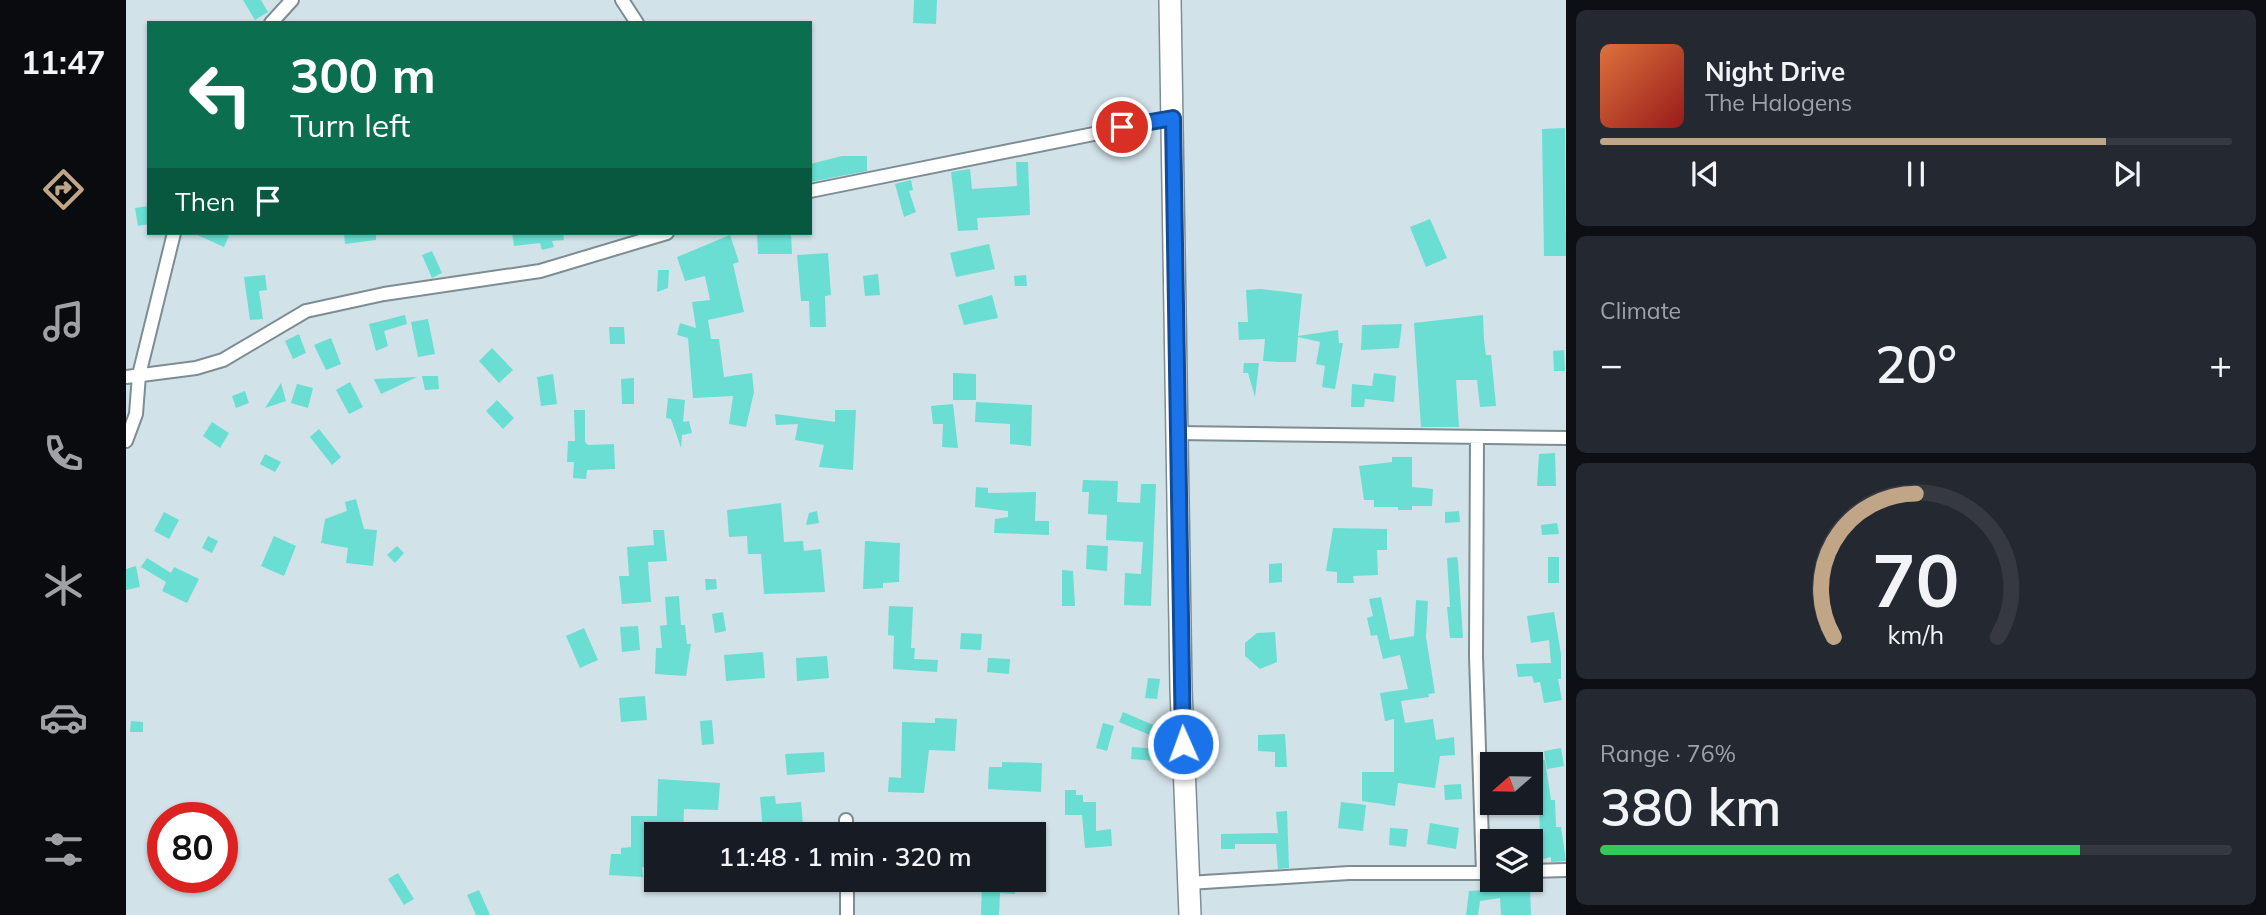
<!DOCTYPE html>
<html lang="en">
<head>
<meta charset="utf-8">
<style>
  body { margin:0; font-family:Mulish,sans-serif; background:#242831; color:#f1f3f6; height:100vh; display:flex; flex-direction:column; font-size:26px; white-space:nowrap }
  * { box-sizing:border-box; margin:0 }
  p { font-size:23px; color:#9ea1a6 }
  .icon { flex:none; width:38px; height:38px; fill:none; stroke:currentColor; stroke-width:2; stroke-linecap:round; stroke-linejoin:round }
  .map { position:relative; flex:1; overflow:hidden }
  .details { display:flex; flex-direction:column; gap:10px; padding:10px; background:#0d0f14; width:700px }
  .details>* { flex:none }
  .banner { position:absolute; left:21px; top:21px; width:665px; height:214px; border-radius:0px; box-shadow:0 2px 5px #0004; background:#0b6e4f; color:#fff; overflow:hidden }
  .needle { width:46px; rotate:250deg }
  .fabs { position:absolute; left:1354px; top:752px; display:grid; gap:14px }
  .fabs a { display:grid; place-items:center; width:63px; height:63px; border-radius:0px; background:#171b24; box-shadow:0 2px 5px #0004; font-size:35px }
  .speed { position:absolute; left:21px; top:802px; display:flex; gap:14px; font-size:35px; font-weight:700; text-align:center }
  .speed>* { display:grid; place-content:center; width:91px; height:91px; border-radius:50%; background:#171b24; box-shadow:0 2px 5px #0004; line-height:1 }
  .speed .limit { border:10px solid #d22; background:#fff; color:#111 }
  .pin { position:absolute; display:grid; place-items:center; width:60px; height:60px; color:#fff; margin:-30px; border:4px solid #fff; border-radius:50%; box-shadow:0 2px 7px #0007 }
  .me { position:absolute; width:77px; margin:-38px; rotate:358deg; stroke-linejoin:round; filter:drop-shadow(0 0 5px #0008) }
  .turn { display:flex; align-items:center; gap:24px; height:147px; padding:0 28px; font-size:32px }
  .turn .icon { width:91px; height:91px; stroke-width:2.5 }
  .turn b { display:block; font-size:49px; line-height:60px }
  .then { display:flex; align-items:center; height:66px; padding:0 28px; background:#0003; gap:14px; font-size:26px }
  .big { font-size:52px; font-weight:600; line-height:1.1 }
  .details .tile { flex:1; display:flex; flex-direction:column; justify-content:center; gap:10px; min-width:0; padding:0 24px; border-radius:10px; background:#242831 }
  .details .dial { align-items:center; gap:0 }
  .dial svg { height:182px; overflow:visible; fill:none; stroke:#363941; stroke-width:7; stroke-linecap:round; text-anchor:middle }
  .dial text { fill:#f1f3f6; stroke:none }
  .song { display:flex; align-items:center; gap:21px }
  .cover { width:84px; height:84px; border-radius:10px; background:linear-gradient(135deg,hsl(20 70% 55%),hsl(0 70% 35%)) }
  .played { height:7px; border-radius:4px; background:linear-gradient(90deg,#c0a687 80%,#363941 80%) }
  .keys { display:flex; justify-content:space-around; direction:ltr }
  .heat { display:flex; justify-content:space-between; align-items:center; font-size:38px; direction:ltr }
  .charge { height:10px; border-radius:5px; background:linear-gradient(90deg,#34c759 76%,#363941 0) }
  .trip { position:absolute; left:518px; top:822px; width:402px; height:70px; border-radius:0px; background:#171b24; box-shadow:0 2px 5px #0004; font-weight:600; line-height:70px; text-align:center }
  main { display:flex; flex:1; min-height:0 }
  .tab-bar { display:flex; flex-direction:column; width:126px; justify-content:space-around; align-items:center; background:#090b0e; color:#9ea1a6 }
  .tab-bar .icon { width:49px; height:49px }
  .tab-bar .selected { color:#c0a687 }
  .tab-bar b { font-size:32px; color:#f1f3f6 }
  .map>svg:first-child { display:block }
  .building { fill:#6aded3 }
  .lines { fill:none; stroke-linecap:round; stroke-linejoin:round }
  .street-casing { stroke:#7d8d92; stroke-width:16 }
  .highway-casing { stroke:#7d8d92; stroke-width:24 }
  .street { stroke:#fff; stroke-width:12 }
  .highway { stroke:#fff; stroke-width:21 }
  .route-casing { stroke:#114b97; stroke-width:18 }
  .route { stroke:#1a73e8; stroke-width:12 }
</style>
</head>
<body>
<main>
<nav class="tab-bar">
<b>11:47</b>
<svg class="icon selected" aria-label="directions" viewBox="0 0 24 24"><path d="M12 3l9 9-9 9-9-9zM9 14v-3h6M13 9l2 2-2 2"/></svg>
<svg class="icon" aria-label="music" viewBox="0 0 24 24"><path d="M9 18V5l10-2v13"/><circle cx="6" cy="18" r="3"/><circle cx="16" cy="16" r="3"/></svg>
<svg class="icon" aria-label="phone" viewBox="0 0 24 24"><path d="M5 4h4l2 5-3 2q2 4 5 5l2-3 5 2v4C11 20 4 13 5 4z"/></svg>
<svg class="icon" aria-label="climate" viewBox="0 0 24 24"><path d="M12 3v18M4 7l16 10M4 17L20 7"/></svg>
<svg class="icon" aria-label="car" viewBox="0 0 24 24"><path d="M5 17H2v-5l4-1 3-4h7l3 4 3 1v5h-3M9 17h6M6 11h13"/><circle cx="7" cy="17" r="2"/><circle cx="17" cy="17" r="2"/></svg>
<svg class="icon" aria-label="filters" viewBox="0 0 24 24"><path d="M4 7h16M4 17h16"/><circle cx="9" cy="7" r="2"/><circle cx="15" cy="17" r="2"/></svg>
</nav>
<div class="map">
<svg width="1440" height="915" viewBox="0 0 1440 915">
  <rect width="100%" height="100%" fill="#d1e2e8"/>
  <path class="building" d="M117 0H135L142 12 129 20Z
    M788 0H811L810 24 787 23Z
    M1439 128 1440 256H1418L1416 129Z
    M716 156H741V171L684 182V164Z
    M890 162H902L904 215 851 218 852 230 832 231 825 172 844 169 846 189 891 186Z
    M785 180 787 190 783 191 790 212 778 217 769 184Z
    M23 206V224L12 226 9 208Z
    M1304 219 1321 258 1300 267 1284 227Z
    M67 233H95L103 236 98 247Z
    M218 233H250V240L219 244Z
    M386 233H437L438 240 426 241 428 247 416 250 414 243 388 246Z
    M631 233H665L666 254H632Z
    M604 235 613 262 607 264 618 312 582 320 585 339H593L598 377 626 373 628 392 620 427 603 424 607 396 567 398 562 338 551 335 554 323 570 328 566 302 584 300 579 276 559 281 551 257Z
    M863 244 869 269 830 277 824 253Z
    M306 251 316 273 306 278 296 255Z
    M702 253 705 295 699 296 700 327H684L683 301H675L671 255Z
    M532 270H543L542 288 531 292Z
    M752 274 754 295 739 296 737 276Z
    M139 275 141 290 133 291 137 319 124 320 118 277Z
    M900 275 901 286H889L888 276Z
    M1135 289 1176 294 1172 336 1212 330 1213 343H1217L1209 389 1196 387 1199 366 1190 364 1194 342 1172 337 1170 362H1154L1137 361 1139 339 1113 340 1112 322H1122L1120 290Z
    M866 295 872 318 838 325 832 305Z
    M279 315 281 324 258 331 262 346 250 351 243 324Z
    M1357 315 1358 340 1360 355H1365L1370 406 1354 407 1351 380H1330L1333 427H1295L1288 323Z
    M302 319 309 354 292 357 285 322Z
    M1276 324 1273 348 1235 350 1236 325Z
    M483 327H498L499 344H484Z
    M173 334 180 353 167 359 159 341Z
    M205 338 215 364 200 370 188 345Z
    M366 348 387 370 373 383 353 361Z
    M1438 350 1439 371H1428L1427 351Z
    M1118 363H1133L1129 397 1122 373H1117Z
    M827 373 850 374V400H827Z
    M1248 373 1270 376 1268 402 1239 399 1238 407H1225L1226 384 1246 386Z
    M427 374 431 404 415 406 411 377Z
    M296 376H312L313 389 299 390Z
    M291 377 255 394 248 379Z
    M508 378V404H496L495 379Z
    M224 382 237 407 223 414 210 390Z
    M155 383 160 401 139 408Z
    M171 384 187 388 182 408 165 403Z
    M119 391 123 403 110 408 106 396Z
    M542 398 559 400 557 422 563 421 566 433 556 435 555 448 545 419 540 418Z
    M371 400 388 418 377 429 360 411Z
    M850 402 906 405 905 446 884 444V424L849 422Z
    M827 404 832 448 816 447 817 424H807L805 406Z
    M448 410H459V442L462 445 488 444 489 469 461 470 460 479 447 478 448 462H441L442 441H449Z
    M709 410H730L727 470 693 467 698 445 669 440 672 424 650 425 649 414 709 422Z
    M86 422 103 433 94 448 77 436Z
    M193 429 215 457 206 465 184 437Z
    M1429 453 1430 486H1411L1413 454Z
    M139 454 155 462 149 472 134 464Z
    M1266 457H1286V487L1307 489 1306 506H1286V510H1272V507H1248V500H1238L1233 466 1266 462Z
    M957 480 992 481 991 502 1014 503 1015 484H1030L1025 606 998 605 999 573 1015 574 1017 542 980 540 981 515 962 514 963 492H956Z
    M850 487 862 488V493L910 492 909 521H923V535L868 533 869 519 882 517V511L849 507Z
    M230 499 238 529 251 530 247 566 220 563 222 548 195 543 199 519 221 511 219 502Z
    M655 503 658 542 677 541 678 551 695 549 699 592 638 594 635 554H622L621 536 603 537 601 510Z
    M691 511 693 523 680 525 683 513Z
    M1333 511 1334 522 1319 523V512Z
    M38 512 53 520 43 539 28 531Z
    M1431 523 1433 534 1416 535 1415 525Z
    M1207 528 1261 529V550H1251L1252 575 1227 576 1228 583H1211V572L1200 571Z
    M527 530H538L541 561 522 562 525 602 496 604 493 576H503L501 547 528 545Z
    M82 536 92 541 86 553 76 548Z
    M148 536 170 546 158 576 135 566Z
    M739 541 774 543 773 582 757 583V588L737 589Z
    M961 545 982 546 981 571 960 569Z
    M271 546 278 553 269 563 261 555Z
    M1331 557 1332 562 1337 638H1324L1321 607H1324L1321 558Z
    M1422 557H1433V583H1422Z
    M21 558 45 573 48 567 73 579 61 603 36 591 40 582 15 567Z
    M1156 563V582L1143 583V564Z
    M10 566 14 587 0 590V569Z
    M936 570 947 571 949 606H936Z
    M579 579H590L591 589 580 590Z
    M553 596 555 625H559L561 644H565L560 676 529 674 530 648H536L534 626 541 625 539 597Z
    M1255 597 1264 640 1288 636 1290 600 1302 601 1300 637 1309 693 1302 694 1303 697 1275 701 1279 723 1307 719 1310 740 1328 737 1329 755 1314 756 1309 788 1272 783 1269 806 1236 801V772H1268V719L1259 721 1254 693 1282 689 1274 655 1257 659 1251 635 1245 636 1241 618 1247 616 1243 599Z
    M763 606 787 607 785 648H789L788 659 812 660 811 672 767 669 768 636 762 635Z
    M597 612 600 631 589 633 586 614Z
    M1428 612 1435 654V679H1432L1436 700 1418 703 1414 682 1408 683 1406 676 1392 677 1390 664 1425 663 1423 640 1405 643 1401 616Z
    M512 626 514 650 496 652 494 627Z
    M458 628 472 660 454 668 440 636Z
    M1149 632 1151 662 1134 669 1119 656V643L1131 633Z
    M835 633 856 634 855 650 834 649Z
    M637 652 639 678 600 681 598 655Z
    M701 656 703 678 671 681 670 658Z
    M862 658 884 659 883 674 861 672Z
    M1022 678 1034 679 1031 699 1019 698Z
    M519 696 521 720 495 722 493 698Z
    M997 712 1032 727 1031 738 993 722Z
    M809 718 831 719 829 751 803 750 798 793 762 792 763 777 775 778 776 722 809 723Z
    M586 720 588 744 576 745 574 721Z
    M5 721 17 722V732H4Z
    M977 723 988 726 981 751 970 748Z
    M1159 734 1161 767H1149V752L1132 751V735Z
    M1006 747 1031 749 1030 761 1005 759Z
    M1435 748 1438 766 1421 769 1418 751Z
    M698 752 699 772 661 775 659 754Z
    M1419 760 1425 800H1429L1430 827H1435L1440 861 1425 862V857L1405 862V845L1414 843 1413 800 1405 801V762Z
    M876 762 916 763 915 792 862 789 863 767H876Z
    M532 779 594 783 592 810 558 809 557 835H530V858H526V867H516L517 877 483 875 485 854H495V848L505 847V816H531Z
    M1335 784 1336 799 1319 800 1318 785Z
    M939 790H950V795H957V802H970V831L985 829 986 846 959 848 956 815H939Z
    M649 796 650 804 675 802 677 825 637 832 634 797Z
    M1215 802 1240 805 1237 831 1212 828Z
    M1161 811 1163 868 1152 869 1150 844H1109V849H1095V834L1152 833 1150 812Z
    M1304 823 1333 828 1330 849 1301 844Z
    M1264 828 1282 829 1280 847 1263 845Z
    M272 873 288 899 278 905 262 879Z
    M856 880 890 882 889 894 874 893 873 915H855Z
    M1404 887 1405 915H1375L1374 898 1354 901 1352 915H1340L1343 891Z
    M353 890 364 915H350L341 895Z"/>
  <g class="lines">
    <defs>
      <path id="street" d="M496 0 511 23
        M145 23 166 0
        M684 191 1047 118
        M0 377 70 368 97 360 180 311 258 294 414 271 541 233
        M1050 433 1440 438
        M1351 438 1350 656 1357 873
        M0 441 10 414 13 375 48 233
        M720 820V835
        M1405 871 1440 870
        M721 880V915
        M1062 883 1223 873H1367"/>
      <path id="highway" d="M1044 0 1055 689 1064 915"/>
    </defs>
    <use href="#street" class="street-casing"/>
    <use href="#highway" class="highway-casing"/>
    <use href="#street" class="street"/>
    <use href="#highway" class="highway"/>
  </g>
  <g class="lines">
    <defs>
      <path id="route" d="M996 127 1047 118 1057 744"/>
    </defs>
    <use href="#route" class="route-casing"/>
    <use href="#route" class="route"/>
  </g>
</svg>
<div class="fabs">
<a><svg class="needle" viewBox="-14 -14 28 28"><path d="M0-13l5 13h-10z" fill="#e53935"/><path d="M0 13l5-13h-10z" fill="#9ea1a6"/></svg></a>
<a><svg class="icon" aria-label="layers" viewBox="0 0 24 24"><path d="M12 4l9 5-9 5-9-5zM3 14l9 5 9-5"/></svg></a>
</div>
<div class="speed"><div class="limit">80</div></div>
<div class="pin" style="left:996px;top:127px;background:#d93025"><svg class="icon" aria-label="arrive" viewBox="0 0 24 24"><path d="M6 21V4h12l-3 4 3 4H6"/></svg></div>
<svg class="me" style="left:1057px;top:744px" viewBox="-20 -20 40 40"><circle r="17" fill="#1a73e8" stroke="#fff" stroke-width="3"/><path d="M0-11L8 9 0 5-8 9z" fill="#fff"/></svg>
<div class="trip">11:48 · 1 min · 320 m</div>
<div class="banner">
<div class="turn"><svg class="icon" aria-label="left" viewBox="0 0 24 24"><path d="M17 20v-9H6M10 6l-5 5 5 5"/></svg><div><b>300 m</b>Turn left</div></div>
<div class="then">Then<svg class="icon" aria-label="arrive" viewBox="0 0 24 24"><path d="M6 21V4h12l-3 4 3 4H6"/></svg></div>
</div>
</div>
<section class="details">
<div class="tile">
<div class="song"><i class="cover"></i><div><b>Night Drive</b><p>The Halogens</p></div></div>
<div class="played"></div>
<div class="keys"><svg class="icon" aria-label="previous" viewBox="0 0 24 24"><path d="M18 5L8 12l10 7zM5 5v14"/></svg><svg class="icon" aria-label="pause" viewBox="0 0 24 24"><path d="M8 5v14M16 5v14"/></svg><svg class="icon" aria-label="next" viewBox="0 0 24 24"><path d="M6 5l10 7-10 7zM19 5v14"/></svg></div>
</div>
<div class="tile"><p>Climate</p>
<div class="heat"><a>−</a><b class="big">20°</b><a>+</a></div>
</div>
<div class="tile dial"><svg viewBox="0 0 100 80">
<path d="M14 69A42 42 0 1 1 86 69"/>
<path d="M14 69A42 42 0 0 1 50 6" stroke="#c0a687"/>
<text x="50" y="56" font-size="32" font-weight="700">70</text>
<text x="50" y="72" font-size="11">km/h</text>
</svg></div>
<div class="tile"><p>Range · 76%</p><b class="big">380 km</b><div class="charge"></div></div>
</section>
</main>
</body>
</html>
